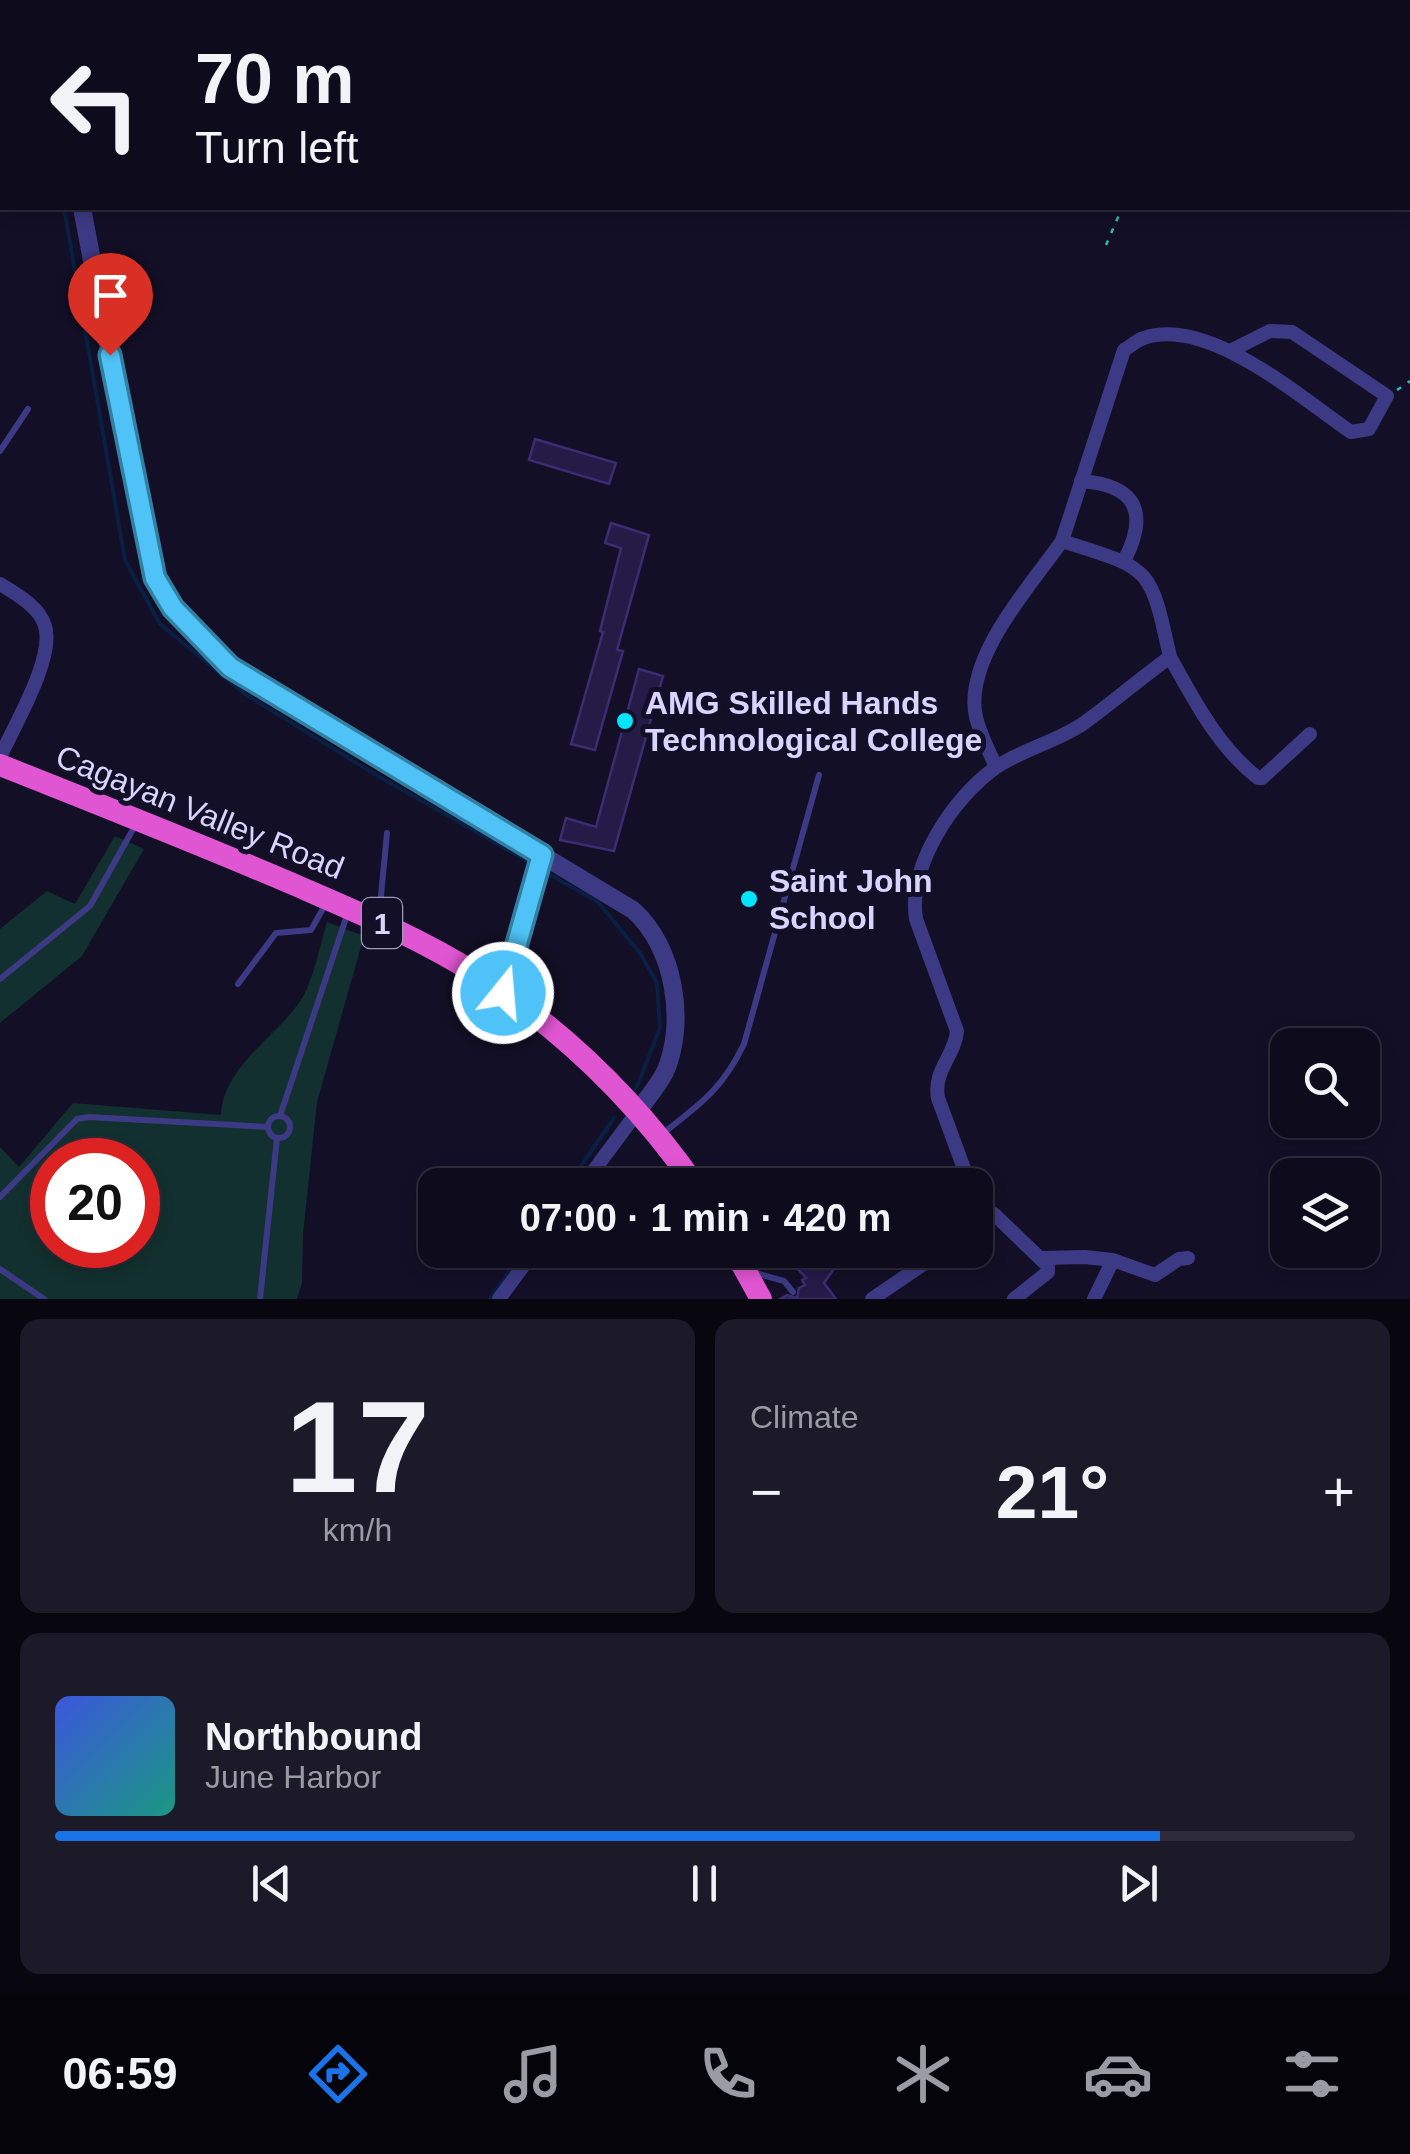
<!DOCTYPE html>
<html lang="en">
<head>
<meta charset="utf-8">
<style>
  body { margin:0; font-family:Arial,sans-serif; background:#1c1929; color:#f1f3f6; height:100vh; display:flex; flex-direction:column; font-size:38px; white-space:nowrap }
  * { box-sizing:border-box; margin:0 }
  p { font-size:32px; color:#9b9ba3 }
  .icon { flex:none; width:55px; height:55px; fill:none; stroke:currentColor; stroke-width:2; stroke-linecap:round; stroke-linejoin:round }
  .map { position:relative; height:1299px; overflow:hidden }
  .side { display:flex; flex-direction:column; gap:20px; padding:20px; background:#08060f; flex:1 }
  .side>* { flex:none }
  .top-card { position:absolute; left:0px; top:0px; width:1410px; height:210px; box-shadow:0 5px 15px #0003,0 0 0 2px #2e2b3b; background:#0e0b1c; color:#f1f3f6; overflow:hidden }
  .fabs { position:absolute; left:1270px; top:1028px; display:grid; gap:20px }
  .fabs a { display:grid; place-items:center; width:110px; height:110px; border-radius:20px; background:#0e0b1c; box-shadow:0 5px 15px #0003,0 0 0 2px #2e2b3b; font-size:50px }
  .speed { position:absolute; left:30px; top:1138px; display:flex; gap:20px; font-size:50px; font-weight:700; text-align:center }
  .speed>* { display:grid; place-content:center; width:130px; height:130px; border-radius:50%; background:#0e0b1c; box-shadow:0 5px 15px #0003,0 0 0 2px #2e2b3b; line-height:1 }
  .speed .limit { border:15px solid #d22; background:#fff; color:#111 }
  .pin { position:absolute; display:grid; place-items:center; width:85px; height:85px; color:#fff; margin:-102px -42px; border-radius:50% 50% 50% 0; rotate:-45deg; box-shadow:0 0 10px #0007 }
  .pin .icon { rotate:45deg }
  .me { position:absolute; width:110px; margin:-55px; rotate:17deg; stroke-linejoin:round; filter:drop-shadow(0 0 8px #0008) }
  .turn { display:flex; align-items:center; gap:35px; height:210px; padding:0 30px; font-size:45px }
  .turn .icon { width:130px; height:130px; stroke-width:2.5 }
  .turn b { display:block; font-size:70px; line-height:85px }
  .big { font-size:75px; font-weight:800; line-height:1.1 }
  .side .tile { flex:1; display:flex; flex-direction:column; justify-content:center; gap:15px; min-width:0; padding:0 35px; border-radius:20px; background:#1c1929 }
  .side .dial { align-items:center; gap:0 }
  .dial b { font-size:130px; line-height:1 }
  .song { display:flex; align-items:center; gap:30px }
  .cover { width:120px; height:120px; border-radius:15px; background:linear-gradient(135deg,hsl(230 70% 55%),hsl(170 70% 35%)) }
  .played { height:10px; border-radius:5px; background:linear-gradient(90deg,#1a73e8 85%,#2e2b3b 85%) }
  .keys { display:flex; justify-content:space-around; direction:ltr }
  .heat { display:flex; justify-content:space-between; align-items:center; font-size:55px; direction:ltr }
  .side .tiles { flex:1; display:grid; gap:20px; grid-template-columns:1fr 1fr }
  .tile:last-child { grid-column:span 2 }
  .trip { position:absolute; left:418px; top:1168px; width:575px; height:100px; border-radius:20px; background:#0e0b1c; box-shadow:0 5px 15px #0003,0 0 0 2px #2e2b3b; font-weight:800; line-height:100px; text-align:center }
  .tab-bar { display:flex; height:160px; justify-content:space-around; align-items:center; background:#06040b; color:#9b9ba3 }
  .tab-bar .icon { width:70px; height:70px }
  .tab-bar .current { color:#1a73e8 }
  .tab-bar b { font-size:45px; color:#f1f3f6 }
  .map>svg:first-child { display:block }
  .green { fill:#12302f; fill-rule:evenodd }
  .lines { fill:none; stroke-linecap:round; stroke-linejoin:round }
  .stream { stroke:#0a1f44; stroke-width:4 }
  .building { fill:#241b47; stroke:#3b2d73; stroke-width:2.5 }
  .path { stroke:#2fb8b0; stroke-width:2.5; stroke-dasharray:5 8; stroke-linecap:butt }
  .service { stroke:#3d3a85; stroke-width:6 }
  .minor { stroke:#3d3a85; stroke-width:14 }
  .tertiary { stroke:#3d3a85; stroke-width:18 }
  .trunk { stroke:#e055d1; stroke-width:22 }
  .route-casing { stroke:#337fa1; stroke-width:25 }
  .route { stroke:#4fc3f7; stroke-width:18 }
  .poi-dot { fill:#00e5ff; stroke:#130f26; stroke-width:4 }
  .labels { text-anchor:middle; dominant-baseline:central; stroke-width:10; stroke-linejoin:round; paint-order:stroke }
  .shield { fill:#130f26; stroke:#9e99be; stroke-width:2.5 }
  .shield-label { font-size:30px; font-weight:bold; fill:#d9d4ff }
  .poi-label { font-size:32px; font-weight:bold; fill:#d9d4ff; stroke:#130f26; text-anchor:start }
  .street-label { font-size:32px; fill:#d9d4ff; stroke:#130f26 }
</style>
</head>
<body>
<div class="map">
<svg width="1410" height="1299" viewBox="0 0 1410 1299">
  <rect width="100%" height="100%" fill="#130f26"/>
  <path class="green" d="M115 836 144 849 82 956 0 1023V929L47 891 75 904Z
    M327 922 364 936 317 1102 303 1234 302 1283 297 1299H0V1147L19 1167 73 1103 221 1115C223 1068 273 1039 299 1003 312 986 320 945 327 922ZM52 1160H138V1245H52Z"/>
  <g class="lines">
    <path class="stream" d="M27 0V2
      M64 208 125 560 160 624 245 694 373 773 529 862
      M547 873 598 902 640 953 657 983 660 1028 636 1089
      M568 1185 614 1118
      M490 1299 524 1250"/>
  </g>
  <path class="building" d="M535 439 616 463 609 484 529 460Z
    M611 523 649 535 617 650 623 651 595 750 571 744 603 632 600 631 621 548 605 543Z
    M639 669 663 676 614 851 560 840 566 818 596 827Z
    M807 1250H816L836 1266 824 1283 836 1299H780L787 1295 797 1298 799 1288 805 1285 802 1280 806 1278 792 1263Z"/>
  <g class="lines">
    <path class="path" d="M1295 0 1300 2
      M1227 2 1228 0
      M1362 2 1364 0
      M1408 187 1410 184
      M1106 245 1122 208
      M1397 390 1410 381"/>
    <path class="service" d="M0 451 28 409
      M379 916 387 833
      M0 979 90 906 136 824
      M238 984 276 933 311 930 325 905
      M505 987 541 860
      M268 1127a11 11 0 1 1 22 0a11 11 0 1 1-22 0Z
      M280 1116 347 915
      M661 1135C700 1104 722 1090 744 1044L819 775
      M0 1197 77 1119 89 1117 268 1127
      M0 1269 44 1299
      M752 1272 784 1281 793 1292
      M260 1299 277 1138"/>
    <path class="minor" d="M0 139 2 137
      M1081 481C1137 485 1149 513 1124 561
      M0 584C15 593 40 607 45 626 55 658 14 726 0 757
      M1170 657C1194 700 1218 747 1258 778H1262L1310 734
      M996 767C989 751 980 734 976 717 963 659 1031 585 1062 541
      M583 1185 638 1111
      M970 1185 938 1098C933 1070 955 1056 957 1031L916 919C908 866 952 799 995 768 1022 749 1057 742 1084 723 1113 702 1141 678 1170 657 1150 565 1151 569 1062 541L1124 350C1131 346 1137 340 1144 338 1208 316 1301 398 1351 432L1369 429 1387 396 1292 332 1270 331 1230 351
      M975 1201 995 1215 1048 1266V1272L1014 1299
      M1042 1258 1085 1257 1113 1260 1094 1299
      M1113 1260 1155 1275 1179 1259 1188 1258
      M499 1299 535 1250
      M872 1299 944 1250"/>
    <path class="tertiary" d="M44 0 45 2
      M82 208 145 539 155 578 173 608 230 667 633 910C674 946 687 1022 665 1072 658 1086 647 1098 638 1111"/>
    <path class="trunk" d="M0 765C101 805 202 845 302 888 362 914 423 940 478 975 563 1030 637 1102 695 1185
      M734 1250 761 1299"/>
  </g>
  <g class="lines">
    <defs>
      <path id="route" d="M110 355 155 578 173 608 230 667 542 855 503 993"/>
    </defs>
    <use href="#route" class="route-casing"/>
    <use href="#route" class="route"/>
  </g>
  <g class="poi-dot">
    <circle cx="625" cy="721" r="10"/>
    <circle cx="749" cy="899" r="10"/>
  </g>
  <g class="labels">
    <rect class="shield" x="362" y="898" width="40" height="50" rx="8"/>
    <g class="shield-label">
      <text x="382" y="923">1</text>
    </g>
    <g class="poi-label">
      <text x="645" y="703">AMG Skilled Hands<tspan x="645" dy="37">Technological College</tspan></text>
      <text x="769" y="881">Saint John<tspan x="769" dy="37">School</tspan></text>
    </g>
    <g class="street-label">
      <text transform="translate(200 812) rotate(22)">Cagayan Valley Road</text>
    </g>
  </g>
</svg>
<div class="fabs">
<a><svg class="icon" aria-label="search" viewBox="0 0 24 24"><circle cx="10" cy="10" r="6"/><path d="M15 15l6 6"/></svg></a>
<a><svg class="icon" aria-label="layers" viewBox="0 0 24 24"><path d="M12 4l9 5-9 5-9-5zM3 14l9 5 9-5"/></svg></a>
</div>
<div class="speed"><div class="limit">20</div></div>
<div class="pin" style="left:110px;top:355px;background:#d93025"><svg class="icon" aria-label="arrive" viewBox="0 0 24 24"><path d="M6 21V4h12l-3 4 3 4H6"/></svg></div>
<svg class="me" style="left:503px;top:993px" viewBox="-20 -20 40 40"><circle r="17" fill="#4fc3f7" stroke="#fff" stroke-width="3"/><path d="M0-11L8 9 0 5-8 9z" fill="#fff"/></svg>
<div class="trip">07:00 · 1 min · 420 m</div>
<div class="top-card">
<div class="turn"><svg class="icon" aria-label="left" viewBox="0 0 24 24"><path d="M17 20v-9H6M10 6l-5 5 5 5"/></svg><div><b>70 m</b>Turn left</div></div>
</div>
</div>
<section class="side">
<div class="tiles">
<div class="tile dial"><b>17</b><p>km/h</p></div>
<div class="tile"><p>Climate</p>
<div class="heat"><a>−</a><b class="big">21°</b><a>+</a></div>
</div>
<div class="tile">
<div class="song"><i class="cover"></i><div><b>Northbound</b><p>June Harbor</p></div></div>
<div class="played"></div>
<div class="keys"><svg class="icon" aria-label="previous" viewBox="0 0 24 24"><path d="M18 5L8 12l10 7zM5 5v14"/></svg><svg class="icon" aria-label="pause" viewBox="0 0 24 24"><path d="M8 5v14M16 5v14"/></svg><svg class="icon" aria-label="next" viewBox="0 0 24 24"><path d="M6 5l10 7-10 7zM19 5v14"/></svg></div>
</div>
</div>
</section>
<nav class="tab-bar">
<b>06:59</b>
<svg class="icon current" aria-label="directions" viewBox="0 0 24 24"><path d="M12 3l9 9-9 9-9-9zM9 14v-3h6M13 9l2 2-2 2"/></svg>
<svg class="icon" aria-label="music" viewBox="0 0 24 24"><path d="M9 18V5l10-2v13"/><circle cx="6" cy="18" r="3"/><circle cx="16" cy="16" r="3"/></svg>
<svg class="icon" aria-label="phone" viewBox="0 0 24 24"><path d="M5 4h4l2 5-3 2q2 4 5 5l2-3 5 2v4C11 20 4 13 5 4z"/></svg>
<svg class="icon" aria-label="climate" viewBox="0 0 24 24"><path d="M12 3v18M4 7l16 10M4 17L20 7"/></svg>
<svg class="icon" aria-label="car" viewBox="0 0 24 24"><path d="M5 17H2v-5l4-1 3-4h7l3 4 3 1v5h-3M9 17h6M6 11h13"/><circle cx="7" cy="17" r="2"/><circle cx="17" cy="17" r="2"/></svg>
<svg class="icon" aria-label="filters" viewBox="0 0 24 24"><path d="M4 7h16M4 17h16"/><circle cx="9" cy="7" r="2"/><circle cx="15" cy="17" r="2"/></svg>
</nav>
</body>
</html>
